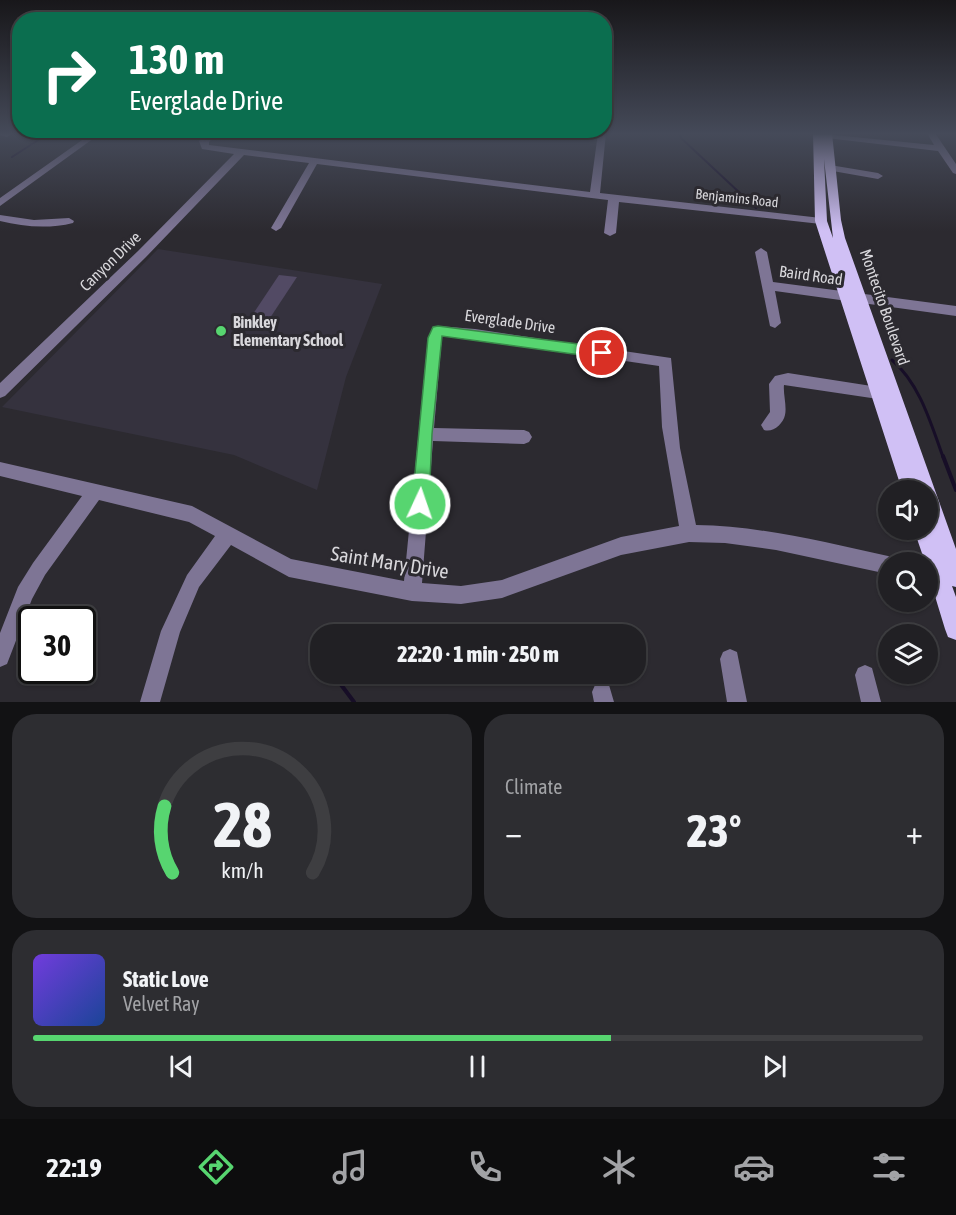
<!DOCTYPE html>
<html lang="en">
<head>
<meta charset="utf-8">
<style>
  body { margin:0; font-family:"Asap Condensed",sans-serif; background:#2d2d31; color:#f1f3f6; height:100vh; display:flex; flex-direction:column; font-size:22px; white-space:nowrap }
  * { box-sizing:border-box; margin:0 }
  p { font-size:20px; color:#a2a3a6 }
  .icon { flex:none; width:33px; height:33px; fill:none; stroke:currentColor; stroke-width:2; stroke-linecap:round; stroke-linejoin:round }
  .map { position:relative; height:702px; overflow:hidden }
  .details { display:flex; flex-direction:column; gap:12px; padding:12px; background:#121214; flex:1 }
  .details>* { flex:none }
  .guide { position:absolute; left:12px; top:12px; width:600px; height:126px; border-radius:24px; box-shadow:0 2px 4px #0004,0 0 0 2px #3e3e41; background:#0b6e4f; color:#fff; overflow:hidden }
  .buttons { position:absolute; left:878px; top:480px; display:grid; gap:12px }
  .buttons a { display:grid; place-items:center; width:60px; height:60px; border-radius:50%; background:#212024; box-shadow:0 2px 4px #0004,0 0 0 2px #3e3e41; font-size:30px }
  .speed { position:absolute; left:18px; top:606px; display:flex; gap:12px; font-size:30px; font-weight:700; text-align:center }
  .speed>* { display:grid; place-content:center; width:78px; height:78px; border-radius:50%; background:#212024; box-shadow:0 2px 4px #0004,0 0 0 2px #3e3e41; line-height:1 }
  .speed .limit { border:3px solid #111; border-radius:9px; background:#fff; color:#111 }
  .pin { position:absolute; display:grid; place-items:center; width:51px; height:51px; color:#fff; margin:-26px; border:3px solid #fff; border-radius:50%; box-shadow:0 2px 6px #0007 }
  .me { position:absolute; width:66px; margin:-33px; rotate:3deg; stroke-linejoin:round; filter:drop-shadow(0 0 4px #0008) }
  .turn { display:flex; align-items:center; gap:21px; height:126px; padding:0 18px; font-size:27px }
  .turn .icon { width:78px; height:78px; stroke-width:2.5 }
  .turn b { display:block; font-size:42px; line-height:51px }
  .big { font-size:45px; font-weight:800; line-height:1.1 }
  .details .widget { flex:1; display:flex; flex-direction:column; justify-content:center; gap:9px; min-width:0; padding:0 21px; border-radius:24px; background:#2d2d31 }
  .details .dial { align-items:center; gap:0 }
  .dial svg { height:156px; overflow:visible; fill:none; stroke:#3e3e41; stroke-width:7; stroke-linecap:round; text-anchor:middle }
  .dial text { fill:#f1f3f6; stroke:none }
  .song { display:flex; align-items:center; gap:18px }
  .cover { width:72px; height:72px; border-radius:9px; background:linear-gradient(135deg,hsl(260 70% 55%),hsl(220 70% 35%)) }
  .played { height:6px; border-radius:3px; background:linear-gradient(90deg,#57d570 65%,#3e3e41 65%) }
  .keys { display:flex; justify-content:space-around; direction:ltr }
  .heat { display:flex; justify-content:space-between; align-items:center; font-size:33px; direction:ltr }
  .details .tiles { flex:1; display:grid; gap:12px; grid-template-columns:1fr 1fr }
  .widget:last-child { grid-column:span 2 }
  .trip { position:absolute; left:310px; top:624px; width:336px; height:60px; border-radius:24px; background:#212024; box-shadow:0 2px 4px #0004,0 0 0 2px #3e3e41; font-weight:800; line-height:60px; text-align:center }
  .tabs { display:flex; height:96px; justify-content:space-around; align-items:center; background:#0d0d0e; color:#a2a3a6 }
  .tabs .icon { width:42px; height:42px }
  .tabs .current { color:#57d570 }
  .tabs b { font-size:27px; color:#f1f3f6 }
  .map>svg:first-child { display:block }
  .built { fill:#35323e }
  .green { fill:#524a64 }
  .lines { fill:none; stroke-linecap:round; stroke-linejoin:round }
  .stream-far2 { stroke:#170e27; stroke-width:2 }
  .stream-far1 { stroke:#170e27; stroke-width:3 }
  .stream { stroke:#170e27; stroke-width:4 }
  .minor { fill:#7e7595; fill-rule:evenodd }
  .major { fill:#d0c0f5; fill-rule:evenodd }
  .route { fill:#57d570; stroke:#398a49; stroke-width:1.5 }
  .poi-dot { fill:#57d570; stroke:#2c2a30; stroke-width:2 }
  .labels { text-anchor:middle; dominant-baseline:central; stroke-width:6; stroke-linejoin:round; paint-order:stroke }
  .far-street-label { font-size:14px; fill:#d8d7db; stroke:#2c2a30 }
  .street-label { font-size:16px; fill:#d8d7db; stroke:#2c2a30 }
  .poi-label { font-size:16px; font-weight:bold; fill:#d8d7db; stroke:#2c2a30; text-anchor:start }
  .near-street-label { font-size:20px; fill:#d8d7db; stroke:#2c2a30 }
</style>
</head>
<body>
<div class="map">
<svg width="956" height="702" viewBox="0 0 956 702">
  <rect width="100%" height="100%" fill="#2c2a30"/>
  <path class="built" d="M158 249 382 284 346 377 317 490 234 455 2 407Z"/>
  <path class="green" d="M279 275 297 277 268 321 251 317Z"/>
  <g class="lines">
    <path class="stream-far2" d="M679 133 681 138 756 208
      M12 157 49 133"/>
    <path class="stream-far1" d="M892 360C920 384 931 424 943 457"/>
    <path class="stream" d="M943 456 956 490
      M329 674 339 682 354 702"/>
    <path class="minor" d="M0 133H11V134L7 137 0 135Z
      M92 133H101L0 206V198Z
      M208 133H217L209 142V145L590 192 598 133H606L600 193 821 218 826 221 821 224 619 202 616 233 610 236 604 233 608 200 317 164 281 228 276 231 271 228 309 163 244 155 146 257 5 396 0 398V383L138 251 234 154 202 149 199 141Z
      M814 133 934 145 927 133H935L956 164V174L953 173 938 151 818 137 815 136Z
      M830 165 878 173 883 176 878 179 827 170V166Z
      M0 215 34 220 69 218 74 221 73 223C49 229 24 227 0 221Z
      M761 248 767 252 773 282 956 306V316L775 291 781 323 775 328 770 326 755 252Z
      M438 326 475 329 671 358 680 448 696 525C761 526 824 542 888 556L894 559 896 562H888V574L776 550 725 543 689 542 621 555 502 598 461 604 412 601 289 577 231 545 199 587 180 632 160 702H140L161 631 187 575 215 536 189 522 99 500 45 575 32 599 7 664 0 667V633L18 587 33 563 82 496 0 476V462L192 506 291 559 404 581 428 338 433 328ZM442 336 475 339 659 366 662 427 679 526 621 537 502 580 461 586 422 583 433 441 524 444 529 442 532 437 529 432 524 430 434 428Z
      M788 373 878 387 883 389 885 393 883 397 878 399 784 385C783 394 787 406 785 415 783 424 773 433 764 430L761 425 770 412 769 384 775 376Z
      M730 649 737 652 747 702H727L720 659 723 652Z
      M865 665 872 668 881 702H861L855 675 858 668Z
      M602 682 609 685 614 702H594L592 692 595 685Z"/>
    <path class="major" d="M813 133H832L841 220 845 238 956 549V587L952 586 956 597V640L948 637 945 629 927 570V562H925L914 530H927V490H902L815 221ZM824 159 833 238 827 221Z"/>
  </g>
  <linearGradient id="sky" x2="0" y2="1"><stop stop-color="#18171a"/><stop offset="0.58" stop-color="#454a59"/><stop offset="1" stop-color="#454a59" stop-opacity="0"/></linearGradient>
  <rect width="956" height="231" fill="url(#sky)"/>
  <path class="route" d="M438 326 602 347 609 353 602 358 442 336 432 434 429 504 426 510 420 512 414 510 412 504 428 338 433 327Z"/>
  <circle class="poi-dot" cx="221" cy="331" r="6"/>
  <g class="labels">
    <g class="far-street-label">
      <text transform="translate(737 198) rotate(6)">Benjamins Road</text>
    </g>
    <g class="street-label">
      <text transform="translate(110 261) rotate(-44)">Canyon Drive</text>
      <text transform="translate(811 275) rotate(8)">Baird Road</text>
      <text transform="translate(885 307) rotate(71)">Montecito Boulevard</text>
      <text transform="translate(510 321) rotate(8)">Everglade Drive</text>
    </g>
    <g class="poi-label">
      <text x="233" y="322">Binkley<tspan x="233" dy="18">Elementary School</tspan></text>
    </g>
    <g class="near-street-label">
      <text transform="translate(390 562) rotate(9)">Saint Mary Drive</text>
    </g>
  </g>
</svg>
<div class="buttons">
<a><svg class="icon" aria-label="sound" viewBox="0 0 24 24"><path d="M4 9h4l5-4v14l-5-4H4zM17 9q2 3 0 6"/></svg></a>
<a><svg class="icon" aria-label="search" viewBox="0 0 24 24"><circle cx="10" cy="10" r="6"/><path d="M15 15l6 6"/></svg></a>
<a><svg class="icon" aria-label="layers" viewBox="0 0 24 24"><path d="M12 4l9 5-9 5-9-5zM3 14l9 5 9-5"/></svg></a>
</div>
<div class="speed"><div class="limit">30</div></div>
<div class="pin" style="left:602px;top:353px;background:#d93025"><svg class="icon" aria-label="arrive" viewBox="0 0 24 24"><path d="M6 21V4h12l-3 4 3 4H6"/></svg></div>
<svg class="me" style="left:420px;top:504px" viewBox="-20 -20 40 40"><circle r="17" fill="#57d570" stroke="#fff" stroke-width="3"/><path d="M0-11L8 9 0 5-8 9z" fill="#fff"/></svg>
<div class="trip">22:20 · 1 min · 250 m</div>
<div class="guide">
<div class="turn"><svg class="icon" aria-label="right" viewBox="0 0 24 24"><path d="M7 20v-9h11M14 6l5 5-5 5"/></svg><div><b>130 m</b>Everglade Drive</div></div>
</div>
</div>
<section class="details">
<div class="tiles">
<div class="widget dial"><svg viewBox="0 0 100 80">
<path d="M14 69A42 42 0 1 1 86 69"/>
<path d="M14 69A42 42 0 0 1 10 35" stroke="#57d570"/>
<text x="50" y="56" font-size="32" font-weight="700">28</text>
<text x="50" y="72" font-size="11">km/h</text>
</svg></div>
<div class="widget"><p>Climate</p>
<div class="heat"><a>−</a><b class="big">23°</b><a>+</a></div>
</div>
<div class="widget">
<div class="song"><i class="cover"></i><div><b>Static Love</b><p>Velvet Ray</p></div></div>
<div class="played"></div>
<div class="keys"><svg class="icon" aria-label="previous" viewBox="0 0 24 24"><path d="M18 5L8 12l10 7zM5 5v14"/></svg><svg class="icon" aria-label="pause" viewBox="0 0 24 24"><path d="M8 5v14M16 5v14"/></svg><svg class="icon" aria-label="next" viewBox="0 0 24 24"><path d="M6 5l10 7-10 7zM19 5v14"/></svg></div>
</div>
</div>
</section>
<nav class="tabs">
<b>22:19</b>
<svg class="icon current" aria-label="directions" viewBox="0 0 24 24"><path d="M12 3l9 9-9 9-9-9zM9 14v-3h6M13 9l2 2-2 2"/></svg>
<svg class="icon" aria-label="music" viewBox="0 0 24 24"><path d="M9 18V5l10-2v13"/><circle cx="6" cy="18" r="3"/><circle cx="16" cy="16" r="3"/></svg>
<svg class="icon" aria-label="phone" viewBox="0 0 24 24"><path d="M5 4h4l2 5-3 2q2 4 5 5l2-3 5 2v4C11 20 4 13 5 4z"/></svg>
<svg class="icon" aria-label="climate" viewBox="0 0 24 24"><path d="M12 3v18M4 7l16 10M4 17L20 7"/></svg>
<svg class="icon" aria-label="car" viewBox="0 0 24 24"><path d="M5 17H2v-5l4-1 3-4h7l3 4 3 1v5h-3M9 17h6M6 11h13"/><circle cx="7" cy="17" r="2"/><circle cx="17" cy="17" r="2"/></svg>
<svg class="icon" aria-label="filters" viewBox="0 0 24 24"><path d="M4 7h16M4 17h16"/><circle cx="9" cy="7" r="2"/><circle cx="15" cy="17" r="2"/></svg>
</nav>
</body>
</html>
